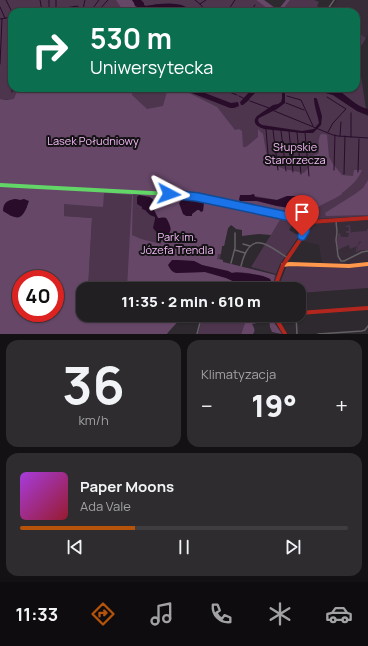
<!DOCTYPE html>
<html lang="pl">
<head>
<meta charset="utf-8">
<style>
  body { margin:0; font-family:Manrope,sans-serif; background:#2e2c2f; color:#f1f3f6; height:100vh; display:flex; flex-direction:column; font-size:15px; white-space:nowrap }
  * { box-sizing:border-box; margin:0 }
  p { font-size:13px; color:#a2a2a5 }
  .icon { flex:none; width:22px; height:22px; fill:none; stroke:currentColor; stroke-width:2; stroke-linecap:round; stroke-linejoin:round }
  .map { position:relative; height:334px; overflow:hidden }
  .drawer { display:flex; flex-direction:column; gap:6px; padding:6px; background:#131113; flex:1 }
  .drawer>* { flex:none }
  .guide { position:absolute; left:8px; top:8px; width:352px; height:84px; border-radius:12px; box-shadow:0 1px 3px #0004,0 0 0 1px #3f3d40; background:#0b6e4f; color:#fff; overflow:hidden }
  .speed { position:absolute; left:12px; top:270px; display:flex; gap:8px; font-size:20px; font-weight:700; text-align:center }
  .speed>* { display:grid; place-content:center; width:52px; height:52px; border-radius:50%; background:#221f22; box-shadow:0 1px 3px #0004,0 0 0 1px #3f3d40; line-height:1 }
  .speed .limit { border:6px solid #d22; background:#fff; color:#111 }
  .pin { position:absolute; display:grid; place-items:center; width:34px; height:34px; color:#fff; margin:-41px -17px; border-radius:50% 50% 50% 0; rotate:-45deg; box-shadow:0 0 4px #0007 }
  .pin .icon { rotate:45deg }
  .me { position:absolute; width:44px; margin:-22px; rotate:94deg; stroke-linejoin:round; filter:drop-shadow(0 0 3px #0008) }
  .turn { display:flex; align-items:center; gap:14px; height:84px; padding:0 16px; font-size:18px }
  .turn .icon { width:52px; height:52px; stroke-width:2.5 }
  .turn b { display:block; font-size:28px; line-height:34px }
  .big { font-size:30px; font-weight:800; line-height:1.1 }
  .drawer .tile { flex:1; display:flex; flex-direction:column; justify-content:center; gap:6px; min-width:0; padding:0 14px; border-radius:12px; background:#2e2c2f }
  .drawer .dial { align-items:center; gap:0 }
  .dial b { font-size:52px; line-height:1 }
  .song { display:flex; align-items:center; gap:12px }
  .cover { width:48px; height:48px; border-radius:6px; background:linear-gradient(135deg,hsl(280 70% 55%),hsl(350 70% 35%)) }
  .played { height:4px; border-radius:2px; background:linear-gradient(90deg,#b45309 35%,#3f3d40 35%) }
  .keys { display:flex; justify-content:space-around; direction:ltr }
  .heat { display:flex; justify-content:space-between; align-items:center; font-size:22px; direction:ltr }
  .drawer .tiles { flex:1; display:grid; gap:6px; grid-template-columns:1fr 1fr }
  .tile:last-child { grid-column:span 2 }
  .trip { position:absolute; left:76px; top:282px; width:230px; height:40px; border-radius:12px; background:#221f22; box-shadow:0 1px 3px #0004,0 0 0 1px #3f3d40; font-weight:800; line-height:40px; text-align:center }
  .tab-bar { display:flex; height:64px; justify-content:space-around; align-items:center; background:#0e0c0e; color:#a2a2a5 }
  .tab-bar .icon { width:28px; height:28px }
  .tab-bar .active { color:#b45309 }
  .tab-bar b { font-size:18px; color:#f1f3f6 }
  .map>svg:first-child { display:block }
  .built { fill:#372c37 }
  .green { fill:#4d354e }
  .forest { fill:#664768; fill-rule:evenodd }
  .water { fill:#280c2a }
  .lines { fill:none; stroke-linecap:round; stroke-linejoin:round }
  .stream { stroke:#280c2a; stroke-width:1 }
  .street { stroke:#635f64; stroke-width:1.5 }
  .fast { stroke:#63d668; stroke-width:4 }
  .slow { stroke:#ff974d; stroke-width:4 }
  .jam { stroke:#b3261e; stroke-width:4 }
  .route-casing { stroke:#114b97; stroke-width:10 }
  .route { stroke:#1a73e8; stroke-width:7 }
  .labels { text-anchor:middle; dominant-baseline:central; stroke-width:4; stroke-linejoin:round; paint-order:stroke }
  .park-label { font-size:11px; fill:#f4bbf7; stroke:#151215 }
</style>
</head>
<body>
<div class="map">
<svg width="368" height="334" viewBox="0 0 368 334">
  <rect width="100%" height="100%" fill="#2d292e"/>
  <path class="built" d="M337 0H368V35L366 38 356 31V12H329Z
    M368 220V261L360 264H322L319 245 302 241 314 224Z"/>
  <path class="green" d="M0 0H125L142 10 176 12H12V88H308L333 95 357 111 368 116V216L315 219 303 218 234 203 10 100 0 99Z
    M141 0H256L272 12H191L185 7 159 4 146 6 144 5Z
    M290 0H314L319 2 317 6 323 10 325 8 322 12H297L299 8 296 12H281Z
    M356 31 366 38 357 53 356 52Z
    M356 55 358 56 366 109C354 104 345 94 334 88H356Z
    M104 193 133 194H137L231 225 228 228 224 246H222L220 259 223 260V262L276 275 272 289H88L92 218 64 216V204Z
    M280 220 293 223 289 230 299 236 280 264 276 274 251 267Z
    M350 225 351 233 352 232 367 231V229H368V250H361L345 257 356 252V248H355L356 247 357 249 358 250 357 246 361 242 360 241 357 246 350 249 349 245 346 246 338 239 346 246 338 250 337 241 338 234 340 233 341 237H348L349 233H346V231H349V227H346V226Z
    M287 265 316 266V267L350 268 368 266V288L299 293V289H279L280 283Z
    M203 315H248V316L241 334H198Z"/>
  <path class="forest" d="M116 0H132C135 3 147 9 152 10 154 10 157 9 158 9 166 8 177 8 184 12H134L133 9 128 8 130 12H124Z
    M256 0H264L278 10 286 0H290L281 12H272Z
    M18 88H133L132 95 147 109 163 106 168 88H179L217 107 235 130 239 129 242 131 243 147H246L258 137V129L263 134 268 163 284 169 304 173 309 167 313 156 319 153C319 147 317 140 321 134H324L327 135 329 157 333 164 342 175 353 176 354 170H362C358 180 351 186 342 193V194C334 200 323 203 315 209L311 208C298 216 303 219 303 230L293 223 280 220 271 235 259 234 242 236V230L236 229 235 228 231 225 228 228 224 246H222L221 254H218L217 259 223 260V262L275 275 272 289H257L264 288V276C256 275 239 270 232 273L228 271 202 265 194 261 177 260 176 273 205 272 226 278 235 282 245 285 248 288 254 289H127L132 195 104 193 103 207 64 204V216L92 218 88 289H83V315H182C178 323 172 327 167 334H0V99L7 100 14 99ZM133 194H137L139 195 154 210 158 218H163L169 222 171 229 166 237 161 236 162 239 161 244 141 239 132 235ZM240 195H250L277 200 287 196H300L307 197 305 205 307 204 309 207 296 209 277 206 257 201H240ZM15 199 20 200 27 207C21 217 21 220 9 215ZM193 200 196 201 199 210H197L192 214 188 216 181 201ZM21 279H55V313H21Z
    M368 180V215L326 216 325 213 355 194 363 188Z
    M248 315H269L282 334 272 332 270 327 269 319 266 321H263L258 318 256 319 257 323 252 324C254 328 256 330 253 334H241Z"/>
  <path class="water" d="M132 0H141L144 3V5L146 6C157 4 175 1 186 7 188 9 189 10 191 12H184L182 11 170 9 143 10 135 6 134 3Z
    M187 88H192L231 103 238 102 239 106 234 108H230L189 92Z
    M253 88H260L250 98 249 100 243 105H241L240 102 241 101Z
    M308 88C315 88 331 86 336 89 347 95 356 107 368 109V115L357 111 333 95Z
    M282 90H284L285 91V103L277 109 259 118 258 120 259 123 262 125 302 131 314 129 319 123C318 115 314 107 314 98H316L317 99 322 116 321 125 313 133H302L264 129C258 127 251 123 257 116L273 105 278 104 281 102 282 99Z
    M254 194 255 197 277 200 287 196H300L307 197 306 200 305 205 309 204 310 205 307 207 296 209 277 206 257 201H240L239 200 240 195H250Z
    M139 195 150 197 155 201 157 207 154 210 158 218C160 218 164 217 166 218 168 220 168 222 169 224 172 230 170 233 166 237L159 235 153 228 155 219V217L150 215 145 210 142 209V207L137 204V197Z
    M15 199 20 200 24 199 29 201C23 218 20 222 3 211 3 203 7 200 15 199Z
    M186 199 199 201 204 203 203 211 201 212 199 210H197L192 214V216H186L183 214 179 203 181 201Z
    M172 260H177L194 261 202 265 228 271 232 273C237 271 262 275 268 278 271 279 270 279 272 283L268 286 254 289 248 288 245 285 235 282 226 278 205 272 176 273C172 272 170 269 168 265Z"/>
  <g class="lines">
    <path class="stream" d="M6 0 12 12
      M40 0 42 11
      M195 0 200 4 207 12
      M200 4 206 0
      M0 7 5 18
      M56 9V0
      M83 9 85 0
      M49 11V0
      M43 12 77 6 86 12
      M74 12 75 7
      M90 12 99 0
      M97 12 108 0
      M227 12 235 0
      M250 12 255 5
      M0 19 12 17
      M0 64 2 19
      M219 88 237 95
      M12 92V88
      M239 96 245 99
      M287 96 301 100 313 126
      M327 97 346 109 333 123 328 132
      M250 101 269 108
      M286 103 304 110
      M272 110 333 135 338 136 368 138
      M266 129 269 166
      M273 130 278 170
      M281 131 286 171
      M289 131 293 172
      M297 132 301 174
      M305 133 309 176
      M340 136 341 122
      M351 137V113
      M334 170 335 135
      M358 172 359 139
      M344 174 345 136"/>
    <path class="street" d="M326 12 334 0
      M356 54 360 55
      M336 221 337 232 336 240 337 247 338 256 341 261H344L362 252 368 251
      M243 244 250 246
      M235 250 245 253
      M231 263 235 248V233
      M241 266C250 229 266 244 288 258
      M296 315 297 334
      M197 334 202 315
      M318 334 362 331 365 330 368 326"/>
    <path class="fast" d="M0 185 170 194
      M305 220a3 3 0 1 1 6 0a3 3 0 1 1-6 0Z"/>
    <path class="slow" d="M283 265 290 264 349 266 368 264"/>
    <path class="jam" d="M170 194 186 195 301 219 305 221
      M310 222 368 218
      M274 289 283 265 304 234 309 223
      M299 313 368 308
      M274 315 285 334"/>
  </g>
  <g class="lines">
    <defs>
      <path id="route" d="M169 194 197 197 301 219 305 221 306 222 305 231 302 236"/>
    </defs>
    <use href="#route" class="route-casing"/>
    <use href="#route" class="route"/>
  </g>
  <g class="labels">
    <g class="park-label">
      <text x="93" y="140">Lasek Południowy</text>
      <text x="295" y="146">Słupskie<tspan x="295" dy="13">Starorzecza</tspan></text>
      <text x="177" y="236">Park im.<tspan x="177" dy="13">Józefa Trendla</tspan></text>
    </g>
  </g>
</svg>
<div class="speed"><div class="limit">40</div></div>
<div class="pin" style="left:302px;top:236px;background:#d93025"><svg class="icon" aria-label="arrive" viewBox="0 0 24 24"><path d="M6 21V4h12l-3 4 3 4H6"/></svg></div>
<svg class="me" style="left:169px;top:194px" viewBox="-20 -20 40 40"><path d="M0-17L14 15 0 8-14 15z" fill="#1a73e8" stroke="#fff" stroke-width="4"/></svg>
<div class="trip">11:35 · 2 min · 610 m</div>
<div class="guide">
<div class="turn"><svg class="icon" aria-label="right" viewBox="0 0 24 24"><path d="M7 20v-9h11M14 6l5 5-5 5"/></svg><div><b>530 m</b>Uniwersytecka</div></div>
</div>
</div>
<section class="drawer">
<div class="tiles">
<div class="tile dial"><b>36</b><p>km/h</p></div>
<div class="tile"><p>Klimatyzacja</p>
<div class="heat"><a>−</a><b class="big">19°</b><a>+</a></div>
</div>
<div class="tile">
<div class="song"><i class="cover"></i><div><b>Paper Moons</b><p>Ada Vale</p></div></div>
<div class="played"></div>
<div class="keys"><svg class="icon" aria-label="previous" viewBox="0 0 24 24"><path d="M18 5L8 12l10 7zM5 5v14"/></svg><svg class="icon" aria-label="pause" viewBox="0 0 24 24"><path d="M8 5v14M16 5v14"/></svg><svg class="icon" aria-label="next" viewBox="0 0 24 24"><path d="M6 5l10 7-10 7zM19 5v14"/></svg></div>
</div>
</div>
</section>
<nav class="tab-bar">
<b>11:33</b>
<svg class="icon active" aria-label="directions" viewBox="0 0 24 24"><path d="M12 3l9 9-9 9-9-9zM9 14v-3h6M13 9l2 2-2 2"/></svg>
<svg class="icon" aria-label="music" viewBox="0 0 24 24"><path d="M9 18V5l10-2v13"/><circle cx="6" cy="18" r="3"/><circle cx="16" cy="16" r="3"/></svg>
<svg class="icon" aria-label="phone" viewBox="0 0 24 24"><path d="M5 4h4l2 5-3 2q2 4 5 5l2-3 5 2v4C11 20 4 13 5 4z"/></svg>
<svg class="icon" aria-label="climate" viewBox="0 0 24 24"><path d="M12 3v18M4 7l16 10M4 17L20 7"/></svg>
<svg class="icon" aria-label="car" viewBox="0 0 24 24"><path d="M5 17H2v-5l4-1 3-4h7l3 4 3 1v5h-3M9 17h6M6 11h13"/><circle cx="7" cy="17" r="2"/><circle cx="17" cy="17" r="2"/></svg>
</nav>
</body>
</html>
